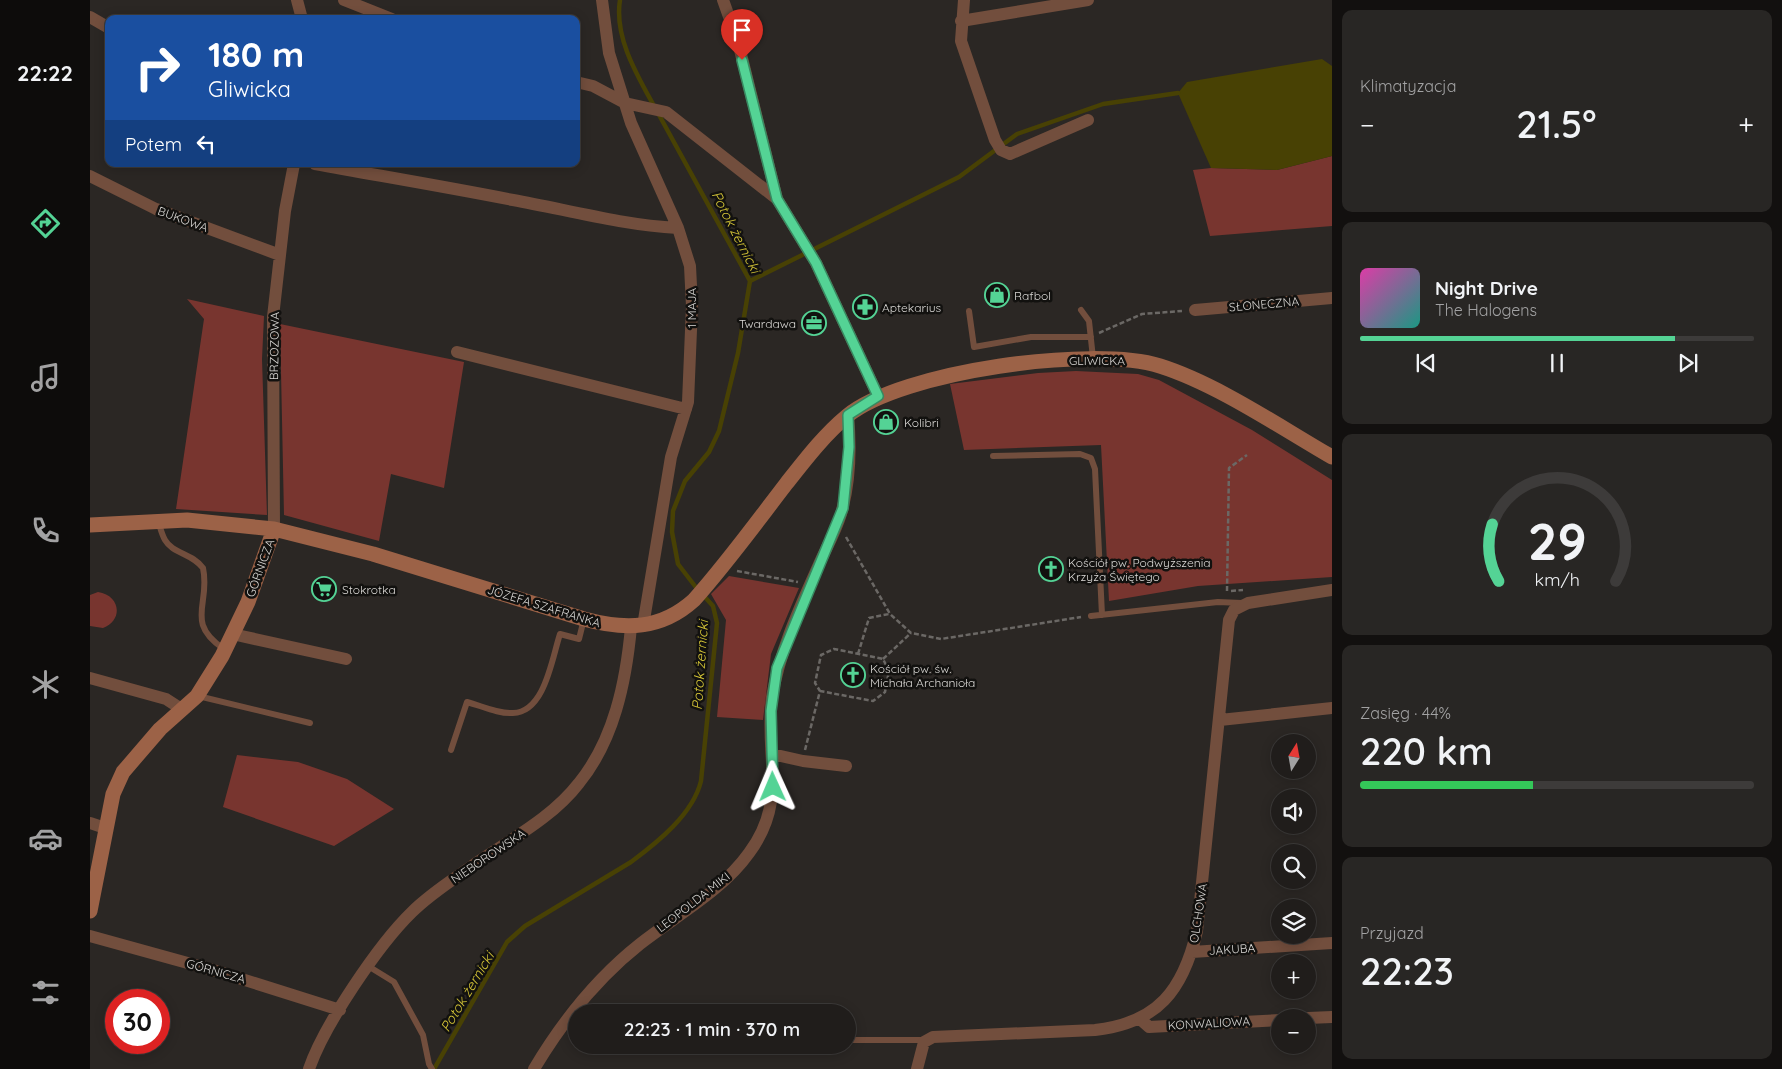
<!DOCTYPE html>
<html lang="pl">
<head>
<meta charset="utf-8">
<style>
  body { margin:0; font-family:Quicksand,sans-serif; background:#282624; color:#f1f3f6; height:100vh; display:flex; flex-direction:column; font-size:19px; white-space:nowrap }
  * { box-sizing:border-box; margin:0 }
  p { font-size:16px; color:#a2a2a3 }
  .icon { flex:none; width:28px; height:28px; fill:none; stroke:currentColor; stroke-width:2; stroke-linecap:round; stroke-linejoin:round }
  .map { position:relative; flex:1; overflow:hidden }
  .sheet { display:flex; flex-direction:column; gap:10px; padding:10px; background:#12100f; width:450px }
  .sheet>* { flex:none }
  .guide { position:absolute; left:15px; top:15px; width:475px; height:152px; border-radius:10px; box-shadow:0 2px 12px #0003,0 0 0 1px #3d3b3a; background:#1a4fa0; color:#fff; overflow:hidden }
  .needle { width:32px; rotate:11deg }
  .fabs { position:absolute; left:1181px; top:734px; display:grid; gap:10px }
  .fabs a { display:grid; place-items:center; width:45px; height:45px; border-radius:50%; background:#201d1b; box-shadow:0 2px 12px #0003,0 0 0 1px #3d3b3a; font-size:25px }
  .speed { position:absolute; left:15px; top:989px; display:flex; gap:10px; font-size:25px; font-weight:700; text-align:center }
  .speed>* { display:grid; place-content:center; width:65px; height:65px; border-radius:50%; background:#201d1b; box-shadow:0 2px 12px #0003,0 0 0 1px #3d3b3a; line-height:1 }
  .speed .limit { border:8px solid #d22; background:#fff; color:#111 }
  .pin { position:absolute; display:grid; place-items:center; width:42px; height:42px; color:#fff; margin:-51px -21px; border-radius:50% 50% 50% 0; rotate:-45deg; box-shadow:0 0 5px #0007 }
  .pin .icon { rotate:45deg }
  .me { position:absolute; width:55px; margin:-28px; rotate:359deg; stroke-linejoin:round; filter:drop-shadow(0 0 4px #0008) }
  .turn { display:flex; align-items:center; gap:18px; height:105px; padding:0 20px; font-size:22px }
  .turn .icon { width:65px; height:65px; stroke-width:2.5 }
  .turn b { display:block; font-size:35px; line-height:42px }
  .then { display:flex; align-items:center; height:48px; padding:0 20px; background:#0003; gap:10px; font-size:19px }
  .big { font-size:38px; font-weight:600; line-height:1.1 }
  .sheet .card { flex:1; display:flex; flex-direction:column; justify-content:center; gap:8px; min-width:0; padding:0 18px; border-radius:10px; background:#282624 }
  .sheet .dial { align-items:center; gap:0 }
  .dial svg { height:130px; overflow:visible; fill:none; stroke:#3d3b3a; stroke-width:7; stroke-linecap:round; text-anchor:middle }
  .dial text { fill:#f1f3f6; stroke:none }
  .song { display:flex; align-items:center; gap:15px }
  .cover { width:60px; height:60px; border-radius:8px; background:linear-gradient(135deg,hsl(320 70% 55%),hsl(170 70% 35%)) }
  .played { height:5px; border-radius:2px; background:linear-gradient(90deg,#54d395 80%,#3d3b3a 80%) }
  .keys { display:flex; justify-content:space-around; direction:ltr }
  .heat { display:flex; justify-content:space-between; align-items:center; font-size:28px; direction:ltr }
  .charge { height:8px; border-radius:4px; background:linear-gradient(90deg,#34c759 44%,#3d3b3a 0) }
  .trip { position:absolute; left:478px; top:1004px; width:288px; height:50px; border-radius:25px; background:#201d1b; box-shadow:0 2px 12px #0003,0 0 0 1px #3d3b3a; font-weight:600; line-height:50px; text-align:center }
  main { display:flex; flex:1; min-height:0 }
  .tabs { display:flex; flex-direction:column; width:90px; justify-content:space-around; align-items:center; background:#0d0c0b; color:#a2a2a3 }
  .tabs .icon { width:35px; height:35px }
  .tabs .current { color:#54d395 }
  .tabs b { font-size:22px; color:#f1f3f6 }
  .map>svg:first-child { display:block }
  .green { fill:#78352f }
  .water { fill:#484104 }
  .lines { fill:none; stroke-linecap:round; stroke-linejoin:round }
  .stream { stroke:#484104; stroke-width:4.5 }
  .path { stroke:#6b6865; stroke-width:2.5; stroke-dasharray:5 2.5; stroke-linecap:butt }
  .lane { stroke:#724e3d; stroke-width:6 }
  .street { stroke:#724e3d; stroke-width:12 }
  .secondary { stroke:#9c6247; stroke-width:15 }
  .route-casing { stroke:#378961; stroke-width:12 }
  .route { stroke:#54d395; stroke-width:9 }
  .labels { text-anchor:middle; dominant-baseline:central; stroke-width:5; stroke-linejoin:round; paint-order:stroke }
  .street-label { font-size:12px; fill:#dbd9d6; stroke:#12110f }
  .poi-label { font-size:12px; fill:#dbd9d6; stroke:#12110f; text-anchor:start }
  .water-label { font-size:14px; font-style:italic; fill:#d6c637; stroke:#12110f }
</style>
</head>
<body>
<main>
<nav class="tabs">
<b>22:22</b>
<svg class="icon current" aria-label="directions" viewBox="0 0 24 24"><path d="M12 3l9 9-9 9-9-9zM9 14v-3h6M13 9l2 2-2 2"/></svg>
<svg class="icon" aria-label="music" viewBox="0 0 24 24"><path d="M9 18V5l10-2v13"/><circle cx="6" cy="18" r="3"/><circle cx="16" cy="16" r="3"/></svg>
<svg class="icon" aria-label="phone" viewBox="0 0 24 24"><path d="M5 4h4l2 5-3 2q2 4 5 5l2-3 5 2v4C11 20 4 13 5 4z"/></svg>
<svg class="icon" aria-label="climate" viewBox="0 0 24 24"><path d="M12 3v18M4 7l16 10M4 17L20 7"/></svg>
<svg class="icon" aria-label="car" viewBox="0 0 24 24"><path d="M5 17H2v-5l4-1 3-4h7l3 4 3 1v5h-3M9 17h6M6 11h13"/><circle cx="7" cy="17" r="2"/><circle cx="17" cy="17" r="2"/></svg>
<svg class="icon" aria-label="filters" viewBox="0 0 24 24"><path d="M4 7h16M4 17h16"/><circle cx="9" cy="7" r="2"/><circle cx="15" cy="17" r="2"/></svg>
</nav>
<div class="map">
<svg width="1242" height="1069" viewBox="0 0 1242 1069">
  <rect width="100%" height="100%" fill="#2b2724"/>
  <path class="green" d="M1242 156V226L1120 236 1103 170 1121 168 1187 170Z
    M97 299 174 316 172 359 177 515 86 509 114 319Z
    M190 324 374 362 354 488 301 474 289 541 194 515Z
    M986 371 1048 374 1069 380 1162 430 1242 480V577L1108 586 1019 601 1011 445 874 450 860 384 948 373Z
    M639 576 709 588 681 654 673 720 627 717 636 620 621 594Z
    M8 592C30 595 34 620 13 628L0 626V595Z
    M147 755 208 762 257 779 304 809 244 846 133 807Z"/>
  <path class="water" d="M1232 59 1242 66V156L1187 170 1121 168 1088 93 1097 82Z"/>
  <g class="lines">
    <path class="stream" d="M530 0C524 37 547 75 564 106
      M568 113 660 281 648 353 629 431 619 452 595 481 583 511 582 532 588 564 608 590
      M660 281 869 177 927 134 1013 104 1088 93
      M344 1069 417 942 435 926 541 862C568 842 603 814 611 781L627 623 623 606 613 595"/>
    <path class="path" d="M1009 333 1052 314 1092 311
      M756 537 800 614 821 633 851 639 991 617
      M647 571 708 582
      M1137 591 1139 468 1157 455
      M1141 591 1153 590
      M768 654 779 618 799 614
      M793 659 821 633
      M715 750 730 691 725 683 731 655 744 649 793 659 799 671 795 692 783 701 730 691"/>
    <path class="lane" d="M991 310 999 321 1003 358
      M879 311 884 347 941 337H1001
      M903 456 990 454 1001 458 1005 469 1012 615
      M68 521C70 527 72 535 75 540 83 554 102 553 113 568 121 604 94 622 134 649
      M1001 616 1128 602 1152 603
      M108 696 220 723
      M361 750 377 702C392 706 408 714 423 713 455 712 462 658 470 634L489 639 494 619
      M278 966 304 982 333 1035 339 1064 342 1069
      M756 1040H835"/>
    <path class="street" d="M207 0 212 19
      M254 0 302 19
      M512 0 519 53 541 123 588 228 600 266 602 306 598 402 581 457 553 626
      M633 0 648 42 687 199 726 263 788 396
      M874 0 871 41 905 140 911 150 920 154 998 120
      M0 17 19 28
      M871 21 998 0
      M486 82 503 86 535 103 576 112 687 199
      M225 164C291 176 357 187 423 200 478 210 532 225 588 228
      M0 176 66 209 190 255
      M1105 310 1242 298
      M367 352 596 409
      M184 529 183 317 195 211 204 164
      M142 634 256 659
      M0 678 76 699 93 710
      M1130 720 1242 708
      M682 754 713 761 756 766
      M0 823 15 828
      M0 936 123 970 250 1010
      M1102 952 1242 943
      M1218 1018 1242 1017
      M1050 1019 1059 1027 1190 1020
      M219 1069C234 1025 289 944 322 912 341 893 364 879 385 864 421 839 462 818 489 783 524 740 536 682 541 627
      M444 1069C472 1022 507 978 550 944 587 915 632 891 659 853 699 799 674 756 682 697 690 649 711 605 731 560 738 545 746 530 751 514 760 483 761 447 758 415
      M827 1069 834 1042 843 1037 1005 1030C1068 1023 1093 990 1107 931L1139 620 1144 610 1158 603 1242 590"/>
    <path class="secondary" d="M0 525 97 520 184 529 283 554 494 619C535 630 571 630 604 600 637 563 666 523 696 484 715 460 734 435 757 416 812 371 1003 345 1070 366 1127 384 1190 427 1242 457
      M0 911 23 794 33 772 70 729 107 696 132 656 158 602 184 529"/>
  </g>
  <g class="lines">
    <defs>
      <path id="route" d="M652 60 687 199 726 263 788 396 758 415 759 447 753 508 687 668 681 711 683 787"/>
    </defs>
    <use href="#route" class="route-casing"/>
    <use href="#route" class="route"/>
  </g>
  <defs>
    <symbol id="shop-ring" viewBox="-11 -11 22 22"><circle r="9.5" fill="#12110f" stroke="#54d395" stroke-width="1.5"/><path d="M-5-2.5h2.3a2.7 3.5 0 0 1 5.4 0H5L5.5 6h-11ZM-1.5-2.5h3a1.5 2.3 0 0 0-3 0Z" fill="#54d395"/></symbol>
    <symbol id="pharmacy-ring" viewBox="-11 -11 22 22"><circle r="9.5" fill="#12110f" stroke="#54d395" stroke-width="1.5"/><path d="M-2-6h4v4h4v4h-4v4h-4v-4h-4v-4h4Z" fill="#54d395"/></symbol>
    <symbol id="office-ring" viewBox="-11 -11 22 22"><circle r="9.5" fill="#12110f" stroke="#54d395" stroke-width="1.5"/><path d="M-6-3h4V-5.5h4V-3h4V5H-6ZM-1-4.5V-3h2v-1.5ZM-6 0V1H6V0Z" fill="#54d395"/></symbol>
    <symbol id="church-ring" viewBox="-11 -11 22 22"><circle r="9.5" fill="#12110f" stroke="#54d395" stroke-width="1.5"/><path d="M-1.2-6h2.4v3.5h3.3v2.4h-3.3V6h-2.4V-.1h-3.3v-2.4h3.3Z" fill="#54d395"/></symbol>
    <symbol id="supermarket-ring" viewBox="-11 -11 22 22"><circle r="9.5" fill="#12110f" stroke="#54d395" stroke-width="1.5"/><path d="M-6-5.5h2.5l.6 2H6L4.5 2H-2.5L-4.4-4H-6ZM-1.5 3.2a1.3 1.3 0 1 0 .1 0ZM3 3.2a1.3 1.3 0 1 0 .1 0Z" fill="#54d395"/></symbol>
  </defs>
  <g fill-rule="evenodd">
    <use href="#shop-ring" x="893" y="281" width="28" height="28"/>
    <use href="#pharmacy-ring" x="761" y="293" width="28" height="28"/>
    <use href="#office-ring" x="710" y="309" width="28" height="28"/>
    <use href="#shop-ring" x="782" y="408" width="28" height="28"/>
    <use href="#church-ring" x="947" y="555" width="28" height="28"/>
    <use href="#supermarket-ring" x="220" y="575" width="28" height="28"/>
    <use href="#church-ring" x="749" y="661" width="28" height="28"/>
  </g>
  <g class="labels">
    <g class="street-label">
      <text transform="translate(93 219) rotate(20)">BUKOWA</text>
      <text transform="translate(1174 304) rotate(-5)">SŁONECZNA</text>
      <text transform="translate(601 308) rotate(-90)">1 MAJA</text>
      <text transform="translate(184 346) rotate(-89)">BRZOZOWA</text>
      <text x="1007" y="360">GLIWICKA</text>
      <text transform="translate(170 568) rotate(-70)">GÓRNICZA</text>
      <text transform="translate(454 606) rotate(17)">JÓZEFA SZAFRANKA</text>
      <text transform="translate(398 856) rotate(-34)">NIEBOROWSKA</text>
      <text transform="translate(603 902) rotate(-38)">LEOPOLDA MIKI</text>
      <text transform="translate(1108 913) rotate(-81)">OLCHOWA</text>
      <text transform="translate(1142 949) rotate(-4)">JAKUBA</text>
      <text transform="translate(126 971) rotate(16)">GÓRNICZA</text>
      <text transform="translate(1119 1023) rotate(-3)">KONWALIOWA</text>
    </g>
    <g class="poi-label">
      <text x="924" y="295">Rafbol</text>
      <text x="792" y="307">Aptekarius</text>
      <text x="706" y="323" text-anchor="end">Twardawa</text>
      <text x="814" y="422">Kolibri</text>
      <text x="978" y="562">Kościół pw. Podwyższenia<tspan x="978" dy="14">Krzyża Świętego</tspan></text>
      <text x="252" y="589">Stokrotka</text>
      <text x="780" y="668">Kościół pw. św.<tspan x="780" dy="14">Michała Archanioła</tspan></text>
    </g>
    <g class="water-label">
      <text transform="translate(646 232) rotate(63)">Potok żernicki</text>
      <text transform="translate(610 665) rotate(-86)">Potok żernicki</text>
      <text transform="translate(377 992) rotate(-59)">Potok żernicki</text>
    </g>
  </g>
</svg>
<div class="fabs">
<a><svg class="needle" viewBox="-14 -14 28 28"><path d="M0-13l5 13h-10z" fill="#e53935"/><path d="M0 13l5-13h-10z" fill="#a2a2a3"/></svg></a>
<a><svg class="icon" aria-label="sound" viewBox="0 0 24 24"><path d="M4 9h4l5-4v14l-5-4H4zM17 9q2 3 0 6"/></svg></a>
<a><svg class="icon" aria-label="search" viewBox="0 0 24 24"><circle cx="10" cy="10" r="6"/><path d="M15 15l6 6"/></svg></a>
<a><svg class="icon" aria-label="layers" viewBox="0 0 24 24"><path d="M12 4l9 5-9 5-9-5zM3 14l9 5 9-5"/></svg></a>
<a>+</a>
<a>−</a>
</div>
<div class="speed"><div class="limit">30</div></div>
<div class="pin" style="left:652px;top:60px;background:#d93025"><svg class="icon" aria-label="arrive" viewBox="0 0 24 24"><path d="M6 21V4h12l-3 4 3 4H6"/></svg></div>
<svg class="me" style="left:683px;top:787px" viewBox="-20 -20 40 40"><path d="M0-17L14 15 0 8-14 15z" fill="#54d395" stroke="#fff" stroke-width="4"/></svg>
<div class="trip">22:23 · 1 min · 370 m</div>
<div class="guide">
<div class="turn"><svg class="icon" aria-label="right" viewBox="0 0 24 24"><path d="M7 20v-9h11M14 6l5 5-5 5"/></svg><div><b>180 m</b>Gliwicka</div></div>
<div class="then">Potem<svg class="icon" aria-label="left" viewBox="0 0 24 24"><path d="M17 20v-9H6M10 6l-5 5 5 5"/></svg></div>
</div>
</div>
<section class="sheet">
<div class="card"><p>Klimatyzacja</p>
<div class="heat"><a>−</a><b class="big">21.5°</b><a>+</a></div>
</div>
<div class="card">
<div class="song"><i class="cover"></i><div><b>Night Drive</b><p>The Halogens</p></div></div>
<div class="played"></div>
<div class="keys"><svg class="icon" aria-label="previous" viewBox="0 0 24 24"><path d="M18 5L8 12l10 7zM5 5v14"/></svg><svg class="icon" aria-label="pause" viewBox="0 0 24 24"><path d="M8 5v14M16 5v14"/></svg><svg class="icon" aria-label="next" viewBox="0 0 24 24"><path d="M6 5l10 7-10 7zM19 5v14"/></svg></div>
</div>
<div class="card dial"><svg viewBox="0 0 100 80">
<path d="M14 69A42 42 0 1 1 86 69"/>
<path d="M14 69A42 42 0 0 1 10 34" stroke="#54d395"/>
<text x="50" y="56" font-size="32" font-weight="700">29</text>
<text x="50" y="72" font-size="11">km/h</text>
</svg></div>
<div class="card"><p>Zasięg · 44%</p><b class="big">220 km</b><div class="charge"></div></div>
<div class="card"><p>Przyjazd</p><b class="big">22:23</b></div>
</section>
</main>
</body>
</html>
